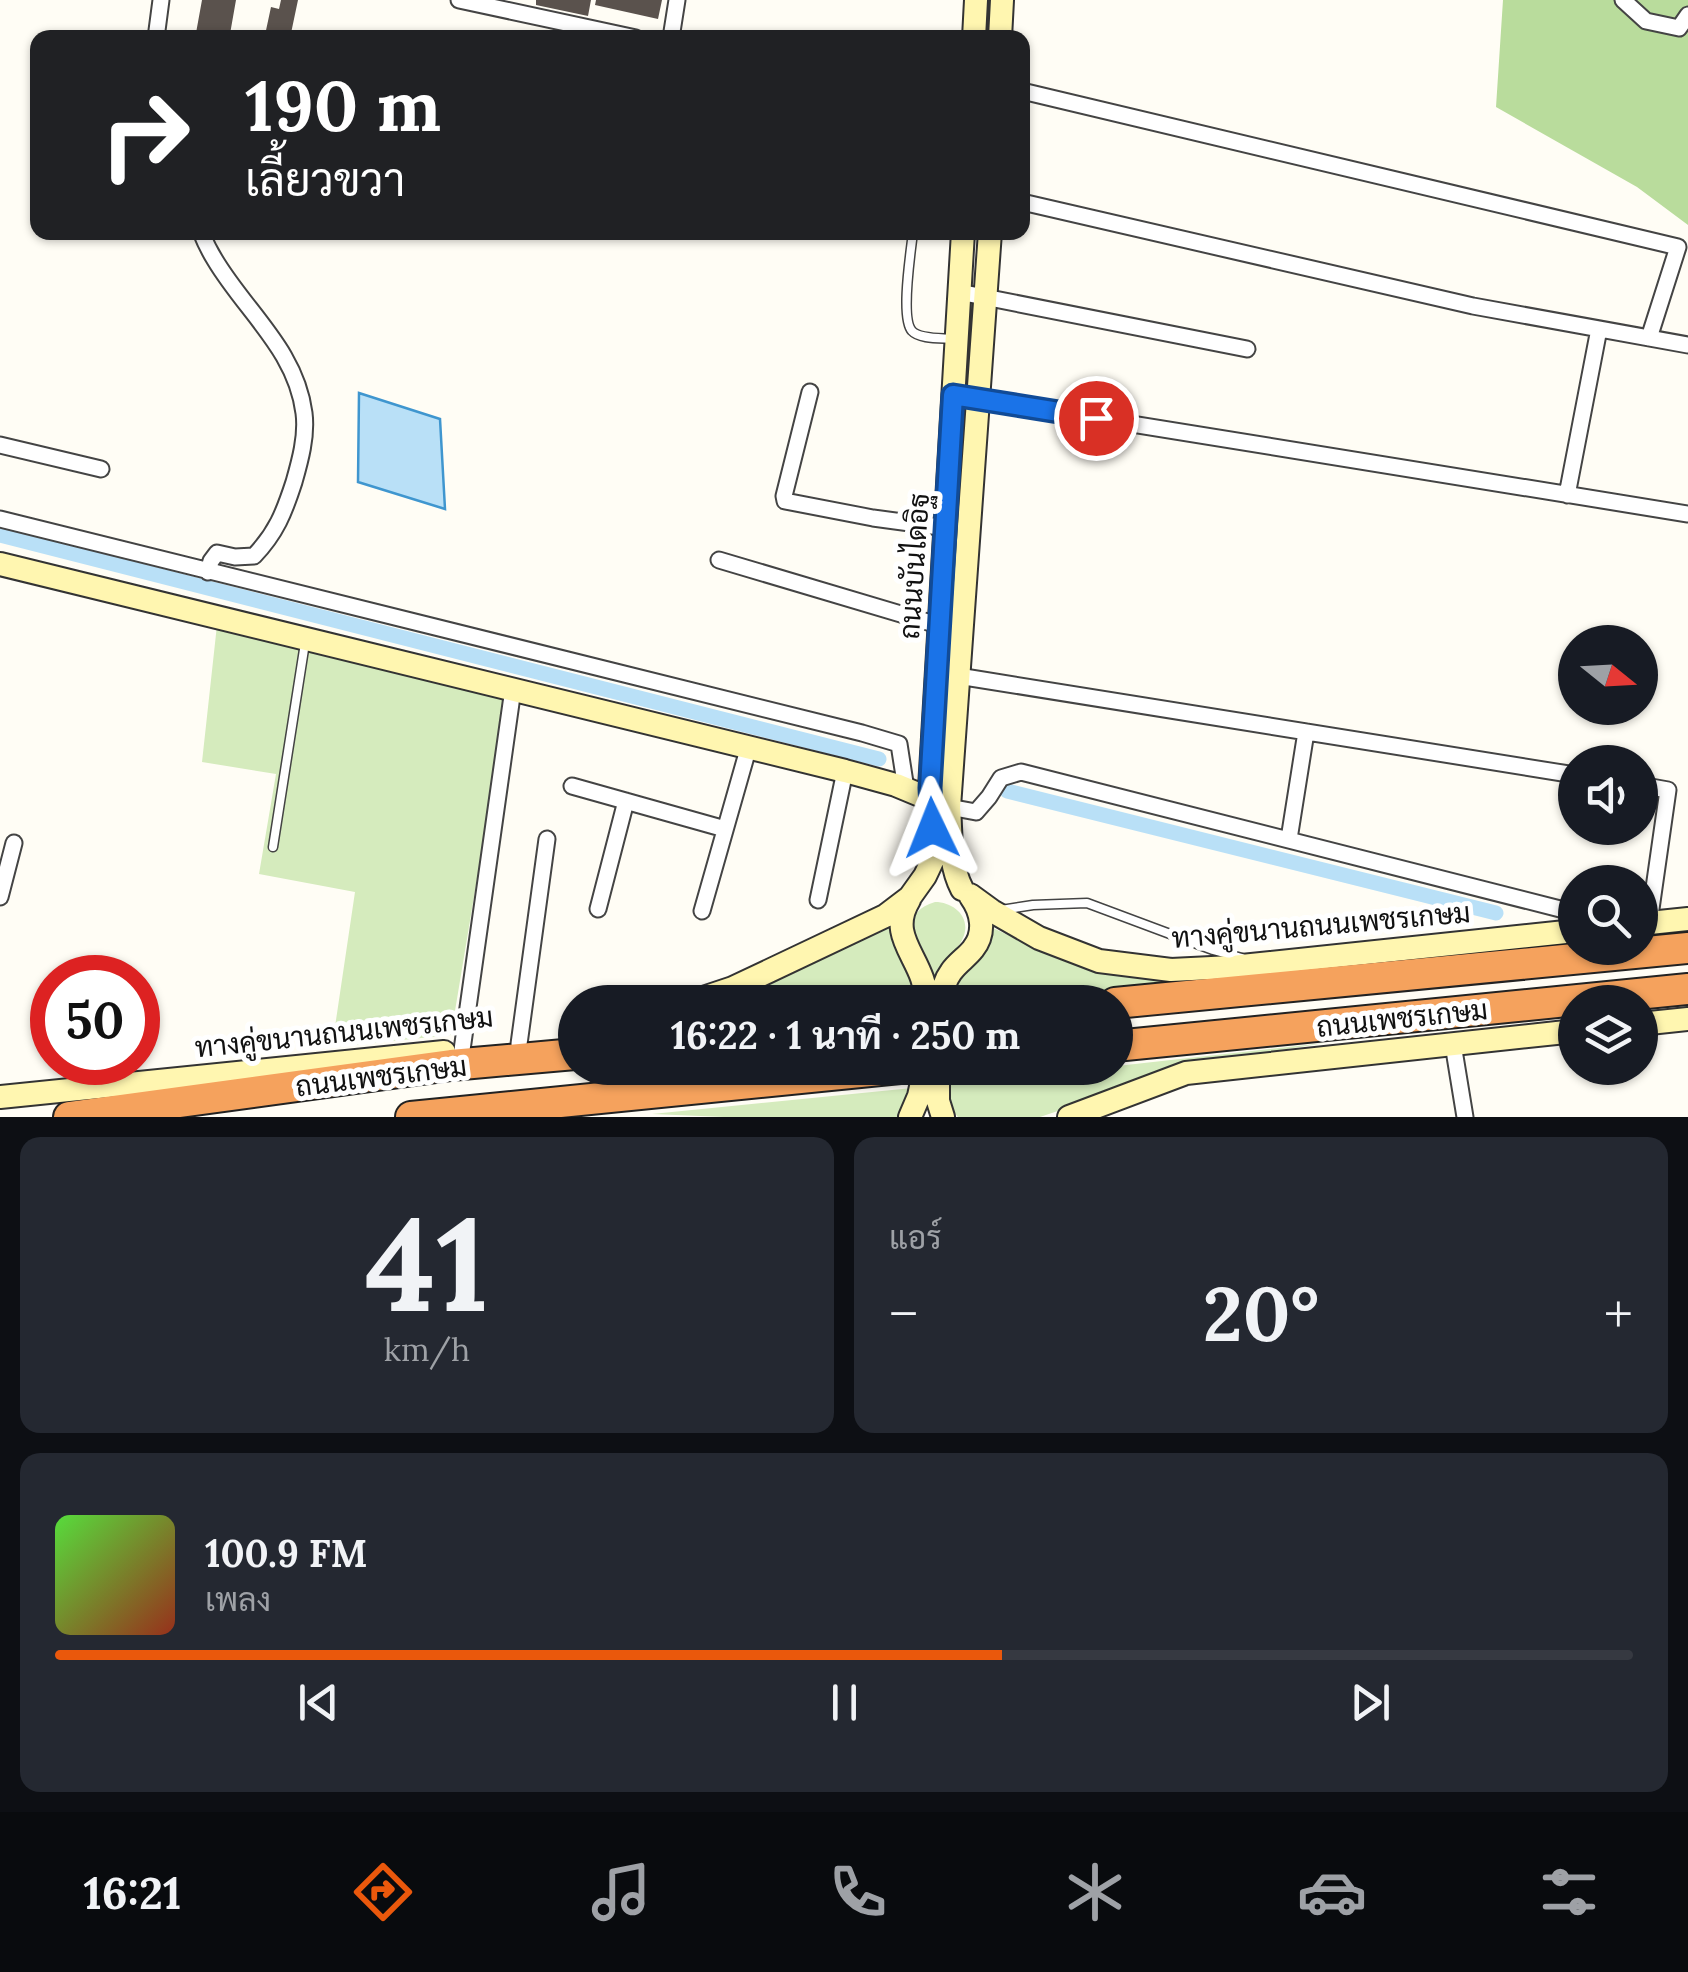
<!DOCTYPE html>
<html lang="th">
<head>
<meta charset="utf-8">
<style>
  body { margin:0; font-family:Lora,Sarabun,serif; background:#242831; color:#f1f3f6; height:100vh; display:flex; flex-direction:column; font-size:38px; white-space:nowrap }
  * { box-sizing:border-box; margin:0 }
  p { font-size:32px; color:#9ea1a6 }
  .icon { flex:none; width:55px; height:55px; fill:none; stroke:currentColor; stroke-width:2; stroke-linecap:round; stroke-linejoin:round }
  .map { position:relative; height:1117px; overflow:hidden }
  .panel { display:flex; flex-direction:column; gap:20px; padding:20px; background:#0d0f14; flex:1 }
  .panel>* { flex:none }
  .top-card { position:absolute; left:30px; top:30px; width:1000px; height:210px; border-radius:20px; box-shadow:0 2px 8px #0004; background:#202124; color:#fff; overflow:hidden }
  .needle { width:65px; rotate:108deg }
  .controls { position:absolute; left:1558px; top:625px; display:grid; gap:20px }
  .controls a { display:grid; place-items:center; width:100px; height:100px; border-radius:50%; background:#171b24; box-shadow:0 2px 8px #0004; font-size:50px }
  .speed { position:absolute; left:30px; top:955px; display:flex; gap:20px; font-size:50px; font-weight:700; text-align:center }
  .speed>* { display:grid; place-content:center; width:130px; height:130px; border-radius:50%; background:#171b24; box-shadow:0 2px 8px #0004; line-height:1 }
  .speed .limit { border:15px solid #d22; background:#fff; color:#111 }
  .pin { position:absolute; display:grid; place-items:center; width:85px; height:85px; color:#fff; margin:-42px; border:5px solid #fff; border-radius:50%; box-shadow:0 2px 10px #0007 }
  .me { position:absolute; width:110px; margin:-55px; rotate:358deg; stroke-linejoin:round; filter:drop-shadow(0 0 8px #0008) }
  .turn { display:flex; align-items:center; gap:35px; height:210px; padding:0 50px; font-size:45px }
  .turn .icon { width:130px; height:130px; stroke-width:2.5 }
  .turn b { display:block; font-size:70px; line-height:85px }
  .big { font-size:75px; font-weight:700; line-height:1.1 }
  .panel .widget { flex:1; display:flex; flex-direction:column; justify-content:center; gap:15px; min-width:0; padding:0 35px; border-radius:20px; background:#242831 }
  .panel .dial { align-items:center; gap:0 }
  .dial b { font-size:130px; line-height:1 }
  .song { display:flex; align-items:center; gap:30px }
  .cover { width:120px; height:120px; border-radius:15px; background:linear-gradient(135deg,hsl(110 70% 55%),hsl(10 70% 35%)) }
  .played { height:10px; border-radius:5px; background:linear-gradient(90deg,#ea580c 60%,#363941 60%) }
  .keys { display:flex; justify-content:space-around; direction:ltr }
  .heat { display:flex; justify-content:space-between; align-items:center; font-size:55px; direction:ltr }
  .panel .tiles { flex:1; display:grid; gap:20px; grid-template-columns:1fr 1fr }
  .widget:last-child { grid-column:span 2 }
  .trip { position:absolute; left:558px; top:985px; width:575px; height:100px; border-radius:50px; background:#171b24; box-shadow:0 2px 8px #0004; font-weight:700; line-height:100px; text-align:center }
  .tabs { display:flex; height:160px; justify-content:space-around; align-items:center; background:#090b0e; color:#9ea1a6 }
  .tabs .icon { width:70px; height:70px }
  .tabs .current { color:#ea580c }
  .tabs b { font-size:45px; color:#f1f3f6 }
  .map>svg:first-child { display:block }
  .green { fill:#d5ebbd }
  .forest { fill:#b9dc9c }
  .water { fill:#b9e0f7; stroke:#3f96cf; stroke-width:2.5 }
  .lines { fill:none; stroke-linecap:round; stroke-linejoin:round }
  .canal { stroke:#b9e0f7; stroke-width:15 }
  .building { fill:#5a524d }
  .lane-casing { stroke:#444; stroke-width:11 }
  .street-casing { stroke:#444; stroke-width:19 }
  .secondary-casing { stroke:#333; stroke-width:26 }
  .highway-casing { stroke:#222; stroke-width:34 }
  .lane { stroke:#fff; stroke-width:8 }
  .street { stroke:#fff; stroke-width:15 }
  .secondary { stroke:#fff6b0; stroke-width:22 }
  .highway { stroke:#f5a25d; stroke-width:30 }
  .route-casing { stroke:#114b97; stroke-width:25 }
  .route { stroke:#1a73e8; stroke-width:18 }
  .labels { text-anchor:middle; dominant-baseline:central; stroke-width:10; stroke-linejoin:round; paint-order:stroke }
  .street-label { font-size:28px; fill:#111; stroke:#fff }
</style>
</head>
<body>
<div class="map">
<svg width="1688" height="1117" viewBox="0 0 1688 1117">
  <rect width="100%" height="100%" fill="#fffdf5"/>
  <path class="green" d="M217 625 507 698 451 1035 332 1047 355 892 259 874 276 774 202 762Z
    M935 902C955 902 973 919 962 940 959 947 952 952 949 960 943 972 939 986 934 998 933 987 933 975 929 964 921 940 895 915 935 902Z
    M892 922V940L908 964 915 1002H719Z
    M993 928 1050 955 1102 971H1258L1077 999 1035 1002H950L955 981 986 947Z
    M1325 1043 1200 1063 1040 1117H958L949 1106 946 1085Z
    M912 1088 899 1117H724L652 1114Z"/>
  <path class="forest" d="M1503 0H1688V225L1637 187 1496 107Z"/>
  <path class="water" d="M359 393 440 419 445 509 358 482Z"/>
  <g class="lines">
    <path class="canal" d="M0 535 879 759
      M1007 791 1496 913"/>
  </g>
  <path class="building" d="M202 0H236L230 34 214 31 213 36 196 33Z
    M281 0H298L290 38 265 35 271 7 279 9Z
    M536 0H591L588 16 536 5Z
    M596 0H662L658 19 595 5Z"/>
  <g class="lines">
    <defs>
      <path id="lane" d="M913 232C911 251 900 318 912 331 919 339 941 338 952 339
        M273 847 305 643
        M1001 910 1033 905 1087 903 1213 950 1242 958"/>
      <path id="street" d="M459 0 636 38
        M1623 0 1646 21 1679 28 1688 15
        M156 38 161 0
        M671 38 677 0
        M1022 91 1678 247 1649 338
        M1022 202 1473 306 1688 345
        M201 232C205 242 210 252 215 260 246 312 296 350 304 413 307 436 300 461 294 482 284 513 276 533 254 556L235 557 217 553 211 561 208 572
        M959 292 1247 349
        M810 392 784 496 785 501 873 518 947 528
        M971 398 1688 514
        M0 445 101 469
        M1567 495 1599 329
        M0 519 862 733 899 744 906 789
        M719 560 941 626
        M952 675 1575 775
        M1640 785 1668 790 1649 923
        M572 786 725 829
        M949 807 976 812 989 797 1001 778 1021 772 1568 911 1570 931
        M1289 839 1306 732
        M0 897 14 843
        M818 900 845 771
        M598 909 626 801
        M702 911 749 746
        M519 1044 547 839
        M1453 1044 1465 1117
        M462 1050 513 689"/>
      <path id="secondary" d="M974 38 976 0
        M1000 38 1002 0
        M0 564 845 771 896 785 949 807
        M962 889C949 864 951 835 949 807L990 232
        M970 895 992 911 1039 938 1099 961 1171 970 1232 967 1575 931
        M909 900C885 939 927 960 926 1002
        M1640 924 1688 919
        M691 1002 733 988 885 916 910 897 925 876 934 857 930 788 963 232
        M942 1002C942 992 945 980 951 972 957 963 967 957 973 949 986 933 982 912 971 897
        M1640 1024 1688 1019
        M938 1068V1101L943 1117
        M0 1097 444 1052
        M910 1117 919 1096 925 1068
        M1069 1117 1186 1073 1575 1031"/>
      <path id="highway" d="M1115 1003 1688 948
        M1115 1046 1688 989
        M69 1117 451 1065 575 1054
        M411 1117 900 1068"/>
    </defs>
    <use href="#lane" class="lane-casing"/>
    <use href="#street" class="street-casing"/>
    <use href="#secondary" class="secondary-casing"/>
    <use href="#highway" class="highway-casing"/>
    <use href="#lane" class="lane"/>
    <use href="#street" class="street"/>
    <use href="#secondary" class="secondary"/>
    <use href="#highway" class="highway"/>
  </g>
  <g class="lines">
    <defs>
      <path id="route" d="M932 828 930 788 953 395 1096 418"/>
    </defs>
    <use href="#route" class="route-casing"/>
    <use href="#route" class="route"/>
  </g>
  <g class="labels">
    <g class="street-label">
      <text transform="translate(914 566) rotate(-86)">ถนนบันไดอิฐ</text>
      <text transform="translate(1321 925) rotate(-5)">ทางคู่ขนานถนนเพชรเกษม</text>
      <text transform="translate(1402 1018) rotate(-6)">ถนนเพชรเกษม</text>
      <text transform="translate(344 1032) rotate(-6)">ทางคู่ขนานถนนเพชรเกษม</text>
      <text transform="translate(381 1076) rotate(-7)">ถนนเพชรเกษม</text>
    </g>
  </g>
</svg>
<div class="controls">
<a><svg class="needle" viewBox="-14 -14 28 28"><path d="M0-13l5 13h-10z" fill="#e53935"/><path d="M0 13l5-13h-10z" fill="#9ea1a6"/></svg></a>
<a><svg class="icon" aria-label="sound" viewBox="0 0 24 24"><path d="M4 9h4l5-4v14l-5-4H4zM17 9q2 3 0 6"/></svg></a>
<a><svg class="icon" aria-label="search" viewBox="0 0 24 24"><circle cx="10" cy="10" r="6"/><path d="M15 15l6 6"/></svg></a>
<a><svg class="icon" aria-label="layers" viewBox="0 0 24 24"><path d="M12 4l9 5-9 5-9-5zM3 14l9 5 9-5"/></svg></a>
</div>
<div class="speed"><div class="limit">50</div></div>
<div class="pin" style="left:1096px;top:418px;background:#d93025"><svg class="icon" aria-label="arrive" viewBox="0 0 24 24"><path d="M6 21V4h12l-3 4 3 4H6"/></svg></div>
<svg class="me" style="left:932px;top:828px" viewBox="-20 -20 40 40"><path d="M0-17L14 15 0 8-14 15z" fill="#1a73e8" stroke="#fff" stroke-width="4"/></svg>
<div class="trip">16:22 · 1 นาที · 250 m</div>
<div class="top-card">
<div class="turn"><svg class="icon" aria-label="right" viewBox="0 0 24 24"><path d="M7 20v-9h11M14 6l5 5-5 5"/></svg><div><b>190 m</b>เลี้ยวขวา</div></div>
</div>
</div>
<section class="panel">
<div class="tiles">
<div class="widget dial"><b>41</b><p>km/h</p></div>
<div class="widget"><p>แอร์</p>
<div class="heat"><a>−</a><b class="big">20°</b><a>+</a></div>
</div>
<div class="widget">
<div class="song"><i class="cover"></i><div><b>100.9 FM</b><p>เพลง</p></div></div>
<div class="played"></div>
<div class="keys"><svg class="icon" aria-label="previous" viewBox="0 0 24 24"><path d="M18 5L8 12l10 7zM5 5v14"/></svg><svg class="icon" aria-label="pause" viewBox="0 0 24 24"><path d="M8 5v14M16 5v14"/></svg><svg class="icon" aria-label="next" viewBox="0 0 24 24"><path d="M6 5l10 7-10 7zM19 5v14"/></svg></div>
</div>
</div>
</section>
<nav class="tabs">
<b>16:21</b>
<svg class="icon current" aria-label="directions" viewBox="0 0 24 24"><path d="M12 3l9 9-9 9-9-9zM9 14v-3h6M13 9l2 2-2 2"/></svg>
<svg class="icon" aria-label="music" viewBox="0 0 24 24"><path d="M9 18V5l10-2v13"/><circle cx="6" cy="18" r="3"/><circle cx="16" cy="16" r="3"/></svg>
<svg class="icon" aria-label="phone" viewBox="0 0 24 24"><path d="M5 4h4l2 5-3 2q2 4 5 5l2-3 5 2v4C11 20 4 13 5 4z"/></svg>
<svg class="icon" aria-label="climate" viewBox="0 0 24 24"><path d="M12 3v18M4 7l16 10M4 17L20 7"/></svg>
<svg class="icon" aria-label="car" viewBox="0 0 24 24"><path d="M5 17H2v-5l4-1 3-4h7l3 4 3 1v5h-3M9 17h6M6 11h13"/><circle cx="7" cy="17" r="2"/><circle cx="17" cy="17" r="2"/></svg>
<svg class="icon" aria-label="filters" viewBox="0 0 24 24"><path d="M4 7h16M4 17h16"/><circle cx="9" cy="7" r="2"/><circle cx="15" cy="17" r="2"/></svg>
</nav>
</body>
</html>
